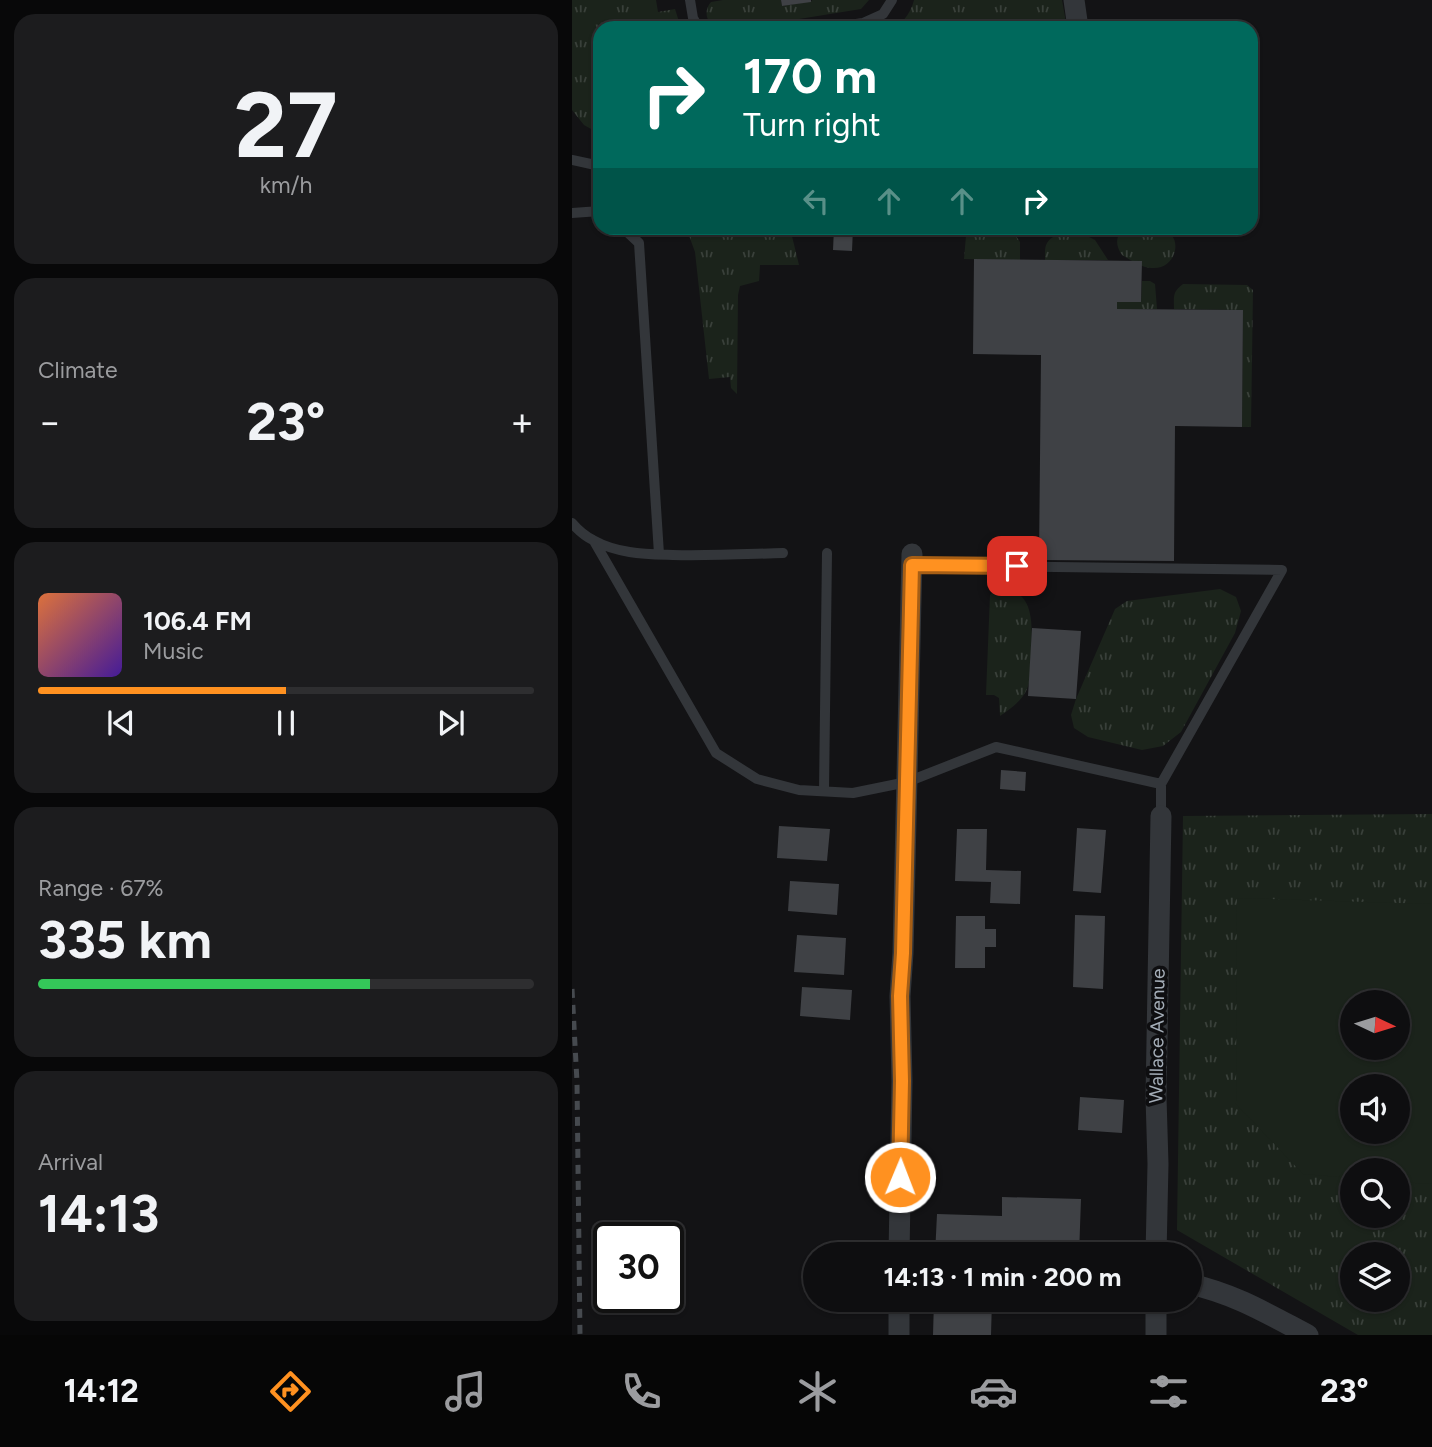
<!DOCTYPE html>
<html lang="en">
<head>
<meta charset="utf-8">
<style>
  body { margin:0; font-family:Figtree,sans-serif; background:#1c1c1e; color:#f1f3f6; height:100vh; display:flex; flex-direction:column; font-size:26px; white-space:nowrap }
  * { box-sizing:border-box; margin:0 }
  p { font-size:23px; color:#9b9c9f }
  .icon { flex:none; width:38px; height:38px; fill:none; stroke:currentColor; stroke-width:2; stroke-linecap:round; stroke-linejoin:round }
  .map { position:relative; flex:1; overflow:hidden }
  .drawer { display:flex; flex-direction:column; gap:14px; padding:14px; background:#080809; width:572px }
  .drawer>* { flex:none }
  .guide { position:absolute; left:21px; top:21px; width:665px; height:214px; border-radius:21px; box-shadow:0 2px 5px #0004,0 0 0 2px #2e2e30; background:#00695c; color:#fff; overflow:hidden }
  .needle { width:46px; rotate:94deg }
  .fabs { position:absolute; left:768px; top:990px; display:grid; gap:14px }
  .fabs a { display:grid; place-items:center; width:70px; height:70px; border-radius:50%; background:#0e0e10; box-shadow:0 2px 5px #0004,0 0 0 2px #2e2e30; font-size:35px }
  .speed { position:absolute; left:21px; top:1222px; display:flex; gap:14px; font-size:35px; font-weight:700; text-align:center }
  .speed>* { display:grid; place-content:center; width:91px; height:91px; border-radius:50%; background:#0e0e10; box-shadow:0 2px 5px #0004,0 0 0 2px #2e2e30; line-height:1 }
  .speed .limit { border:4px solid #111; border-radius:10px; background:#fff; color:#111 }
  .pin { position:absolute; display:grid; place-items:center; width:60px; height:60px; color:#fff; margin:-30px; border-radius:14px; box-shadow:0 4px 10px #0006 }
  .me { position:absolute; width:77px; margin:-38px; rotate:1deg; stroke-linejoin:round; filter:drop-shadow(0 0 5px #0008) }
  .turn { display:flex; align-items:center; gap:24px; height:147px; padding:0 35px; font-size:32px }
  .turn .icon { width:91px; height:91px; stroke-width:2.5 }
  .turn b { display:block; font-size:49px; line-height:60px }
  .lanes { display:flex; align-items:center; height:66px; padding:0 35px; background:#0003; justify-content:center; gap:35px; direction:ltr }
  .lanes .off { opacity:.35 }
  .big { font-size:52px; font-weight:700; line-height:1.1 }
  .drawer .tile { flex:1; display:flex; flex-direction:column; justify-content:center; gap:10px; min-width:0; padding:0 24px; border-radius:21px; background:#1c1c1e }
  .drawer .dial { align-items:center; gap:0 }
  .dial b { font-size:91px; line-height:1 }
  .song { display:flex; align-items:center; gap:21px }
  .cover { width:84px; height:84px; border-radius:10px; background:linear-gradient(135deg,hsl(20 70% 55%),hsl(260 70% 35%)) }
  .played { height:7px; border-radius:4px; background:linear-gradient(90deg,#ff9120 50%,#2e2e30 50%) }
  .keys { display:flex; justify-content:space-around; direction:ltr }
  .heat { display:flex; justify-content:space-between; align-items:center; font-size:38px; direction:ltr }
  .charge { height:10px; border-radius:5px; background:linear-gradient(90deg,#34c759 67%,#2e2e30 0) }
  .trip { position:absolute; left:231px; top:1242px; width:399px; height:70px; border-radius:35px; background:#0e0e10; box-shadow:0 2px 5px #0004,0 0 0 2px #2e2e30; font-weight:700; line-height:70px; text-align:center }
  .tab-bar { display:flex; height:112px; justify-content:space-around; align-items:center; background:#060606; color:#9b9c9f }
  .tab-bar .icon { width:49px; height:49px }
  .tab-bar .current { color:#ff9120 }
  .tab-bar b { font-size:32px; color:#f1f3f6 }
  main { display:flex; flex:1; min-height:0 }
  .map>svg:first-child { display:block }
  .grass { fill:url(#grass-tufts); fill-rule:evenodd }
  .garden { fill:#1b231b; fill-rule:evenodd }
  .building { fill:#3f4145 }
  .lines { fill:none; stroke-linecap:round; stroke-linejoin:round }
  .lane { stroke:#33363a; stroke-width:10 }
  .street { stroke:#33363a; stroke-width:21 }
  .rail { stroke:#464a4f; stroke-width:5; stroke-dasharray:9 7; stroke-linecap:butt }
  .route-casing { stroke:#a65e15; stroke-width:18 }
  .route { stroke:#ff9120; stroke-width:12 }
  .labels { text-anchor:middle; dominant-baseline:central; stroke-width:7; stroke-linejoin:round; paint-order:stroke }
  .street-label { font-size:19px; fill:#a3acb6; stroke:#0e0e10 }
</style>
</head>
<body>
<main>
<section class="drawer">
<div class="tile dial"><b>27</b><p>km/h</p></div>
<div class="tile"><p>Climate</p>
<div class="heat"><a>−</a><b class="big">23°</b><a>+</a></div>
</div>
<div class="tile">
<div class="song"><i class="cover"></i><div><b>106.4 FM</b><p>Music</p></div></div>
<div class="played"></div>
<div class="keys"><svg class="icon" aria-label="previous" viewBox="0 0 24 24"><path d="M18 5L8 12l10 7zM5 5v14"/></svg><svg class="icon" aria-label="pause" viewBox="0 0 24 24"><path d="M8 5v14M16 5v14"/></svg><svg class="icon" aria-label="next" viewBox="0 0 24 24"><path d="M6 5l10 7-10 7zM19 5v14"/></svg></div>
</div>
<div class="tile"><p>Range · 67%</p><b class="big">335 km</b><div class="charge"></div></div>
<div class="tile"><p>Arrival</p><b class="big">14:13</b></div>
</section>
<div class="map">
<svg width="860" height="1335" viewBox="0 0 860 1335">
  <defs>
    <pattern id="grass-tufts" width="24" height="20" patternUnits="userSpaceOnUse" patternTransform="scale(1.75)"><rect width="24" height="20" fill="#1b231b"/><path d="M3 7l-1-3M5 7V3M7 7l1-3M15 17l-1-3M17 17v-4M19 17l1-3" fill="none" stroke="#39403a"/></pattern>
  </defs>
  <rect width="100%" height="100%" fill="#131315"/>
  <path class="grass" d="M0 0H84L86 12 103 9 109 28H28V134L12 125 0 110Z
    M151 0H209L210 6 240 1V0H297L289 9C258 14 227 19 196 24 182 26 160 31 147 28 134 25 131 11 139 2Z
    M342 0H490L495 28H322C332 22 339 12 342 0Z
    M112 228H218L227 265H188L187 281 168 286 166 295 165 394 159 388 158 377 137 379 123 252 115 230Z
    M556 228C567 228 579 226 589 229 613 234 605 270 580 268 570 268 559 260 550 255 544 246 543 238 550 230Z
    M394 236H444L448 242V260L392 259Z
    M481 237 515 236 523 240 536 260H473C473 249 472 243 481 237Z
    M570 281H578L583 284 585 309H545V302H569Z
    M611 284 675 285 681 290 679 427H670L671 310 602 309C602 297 600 292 611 284Z
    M425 588C465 588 460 627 459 656 458 666 459 680 455 689 450 701 439 708 428 716L427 698 422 695H414L418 595Z
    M648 589 664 597 669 611 663 633 609 732 591 746 570 750 516 737 502 728 499 715 504 699 543 609 555 601Z
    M860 814V1335H786L605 1230 611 816ZM780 1003H826V1048H780ZM780 1087H826V1132H780ZM780 1171H826V1216H780ZM780 1255H826V1300H780Z"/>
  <path class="garden" d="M665 898 860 904V1184L826 1182V1171H780V1178L731 1174 664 1104ZM780 1003H826V1048H780ZM780 1087H826V1132H780Z"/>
  <path class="building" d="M209 0H239V2L210 6Z
    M262 228H281L280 251 261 250Z
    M402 259 570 261 569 302H545V309L671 310 670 427 603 426 602 561 467 560 469 355 401 354Z
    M460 628 509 631 504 699 456 696Z
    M429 770 454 772 453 791 428 789Z
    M207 826 258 829 255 861 205 858Z
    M505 828 534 830 529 893 501 891Z
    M385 829H415L414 870 449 871 448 904 418 903 419 882 383 881Z
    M218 881 267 884 265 915 216 911Z
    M503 915 533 916 531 989 501 987Z
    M384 916H413V929H424V947H413V968H383Z
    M225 935 274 938 272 975 222 972Z
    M230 987 280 990 278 1020 228 1016Z
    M508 1097 552 1100 550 1133 506 1130Z
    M430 1197 509 1199 507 1255H363L365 1214 430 1216Z
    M362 1300H420L419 1335H361Z"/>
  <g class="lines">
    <path class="lane" d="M118 0 121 18 127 28
      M256 28 291 23 311 14 320 0
      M0 160 28 166
      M0 213 28 211
      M51 228 67 243 87 554
      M0 523C6 530 13 536 21 540 46 554 74 554 101 555 138 556 175 554 211 553
      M22 541 144 753 185 779 227 790 281 793 335 782 424 747 589 784
      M339 565 710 570 589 784V816
      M252 791 255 553"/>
    <path class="street" d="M502 0 506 28
      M327 1255 330 1081 328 996 331 953 340 554
      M584 1255 586 1164 584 1097 589 816
      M618 1284C663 1294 696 1314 736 1335
      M584 1300V1335
      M327 1335V1300"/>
    <path class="rail" d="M0 989 5 1082 8 1335"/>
  </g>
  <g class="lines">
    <defs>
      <path id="route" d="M328 1177 330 1081 328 996 331 953 340 565 445 566"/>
    </defs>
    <use href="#route" class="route-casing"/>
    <use href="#route" class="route"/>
  </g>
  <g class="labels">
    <g class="street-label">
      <text transform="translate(585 1036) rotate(-89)">Wallace Avenue</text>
    </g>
  </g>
</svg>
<div class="fabs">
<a><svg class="needle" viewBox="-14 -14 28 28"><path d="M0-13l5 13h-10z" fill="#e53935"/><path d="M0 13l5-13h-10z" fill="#9b9c9f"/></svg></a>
<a><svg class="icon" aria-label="sound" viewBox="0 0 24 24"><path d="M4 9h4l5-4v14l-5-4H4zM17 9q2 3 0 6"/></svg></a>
<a><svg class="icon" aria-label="search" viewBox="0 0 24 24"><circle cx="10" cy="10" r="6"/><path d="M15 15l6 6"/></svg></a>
<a><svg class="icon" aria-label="layers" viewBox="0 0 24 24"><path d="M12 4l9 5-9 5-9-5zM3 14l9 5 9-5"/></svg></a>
</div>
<div class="speed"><div class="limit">30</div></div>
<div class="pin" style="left:445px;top:566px;background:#d93025"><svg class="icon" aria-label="arrive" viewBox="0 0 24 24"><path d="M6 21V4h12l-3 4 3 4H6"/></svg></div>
<svg class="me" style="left:328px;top:1177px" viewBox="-20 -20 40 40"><circle r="17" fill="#ff9120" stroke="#fff" stroke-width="3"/><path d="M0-11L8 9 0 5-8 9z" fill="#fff"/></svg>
<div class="trip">14:13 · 1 min · 200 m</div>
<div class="guide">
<div class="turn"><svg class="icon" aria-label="right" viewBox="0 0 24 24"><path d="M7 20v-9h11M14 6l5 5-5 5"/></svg><div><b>170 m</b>Turn right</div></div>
<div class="lanes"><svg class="icon off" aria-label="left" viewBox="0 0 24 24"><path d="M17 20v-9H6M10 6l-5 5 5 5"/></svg><svg class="icon off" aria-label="ahead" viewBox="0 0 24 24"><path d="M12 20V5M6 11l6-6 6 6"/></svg><svg class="icon off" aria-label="ahead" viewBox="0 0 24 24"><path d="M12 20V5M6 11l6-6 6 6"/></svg><svg class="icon" aria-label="right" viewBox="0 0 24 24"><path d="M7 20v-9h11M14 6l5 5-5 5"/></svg></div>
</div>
</div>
</main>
<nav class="tab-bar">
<b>14:12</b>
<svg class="icon current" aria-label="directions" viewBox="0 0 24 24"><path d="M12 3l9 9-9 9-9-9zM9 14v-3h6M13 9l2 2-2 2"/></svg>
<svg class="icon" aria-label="music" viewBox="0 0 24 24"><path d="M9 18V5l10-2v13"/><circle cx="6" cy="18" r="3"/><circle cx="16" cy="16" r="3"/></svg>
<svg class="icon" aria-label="phone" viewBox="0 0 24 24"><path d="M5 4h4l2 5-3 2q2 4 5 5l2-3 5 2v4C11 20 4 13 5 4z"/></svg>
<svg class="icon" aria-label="climate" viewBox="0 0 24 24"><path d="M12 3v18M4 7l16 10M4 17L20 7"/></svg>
<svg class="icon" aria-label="car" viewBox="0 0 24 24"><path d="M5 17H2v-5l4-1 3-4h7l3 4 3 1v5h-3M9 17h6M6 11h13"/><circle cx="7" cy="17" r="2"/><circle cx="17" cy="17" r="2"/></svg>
<svg class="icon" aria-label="filters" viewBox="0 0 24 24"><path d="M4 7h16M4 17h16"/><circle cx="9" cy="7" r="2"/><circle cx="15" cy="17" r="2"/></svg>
<b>23°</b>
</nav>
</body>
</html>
